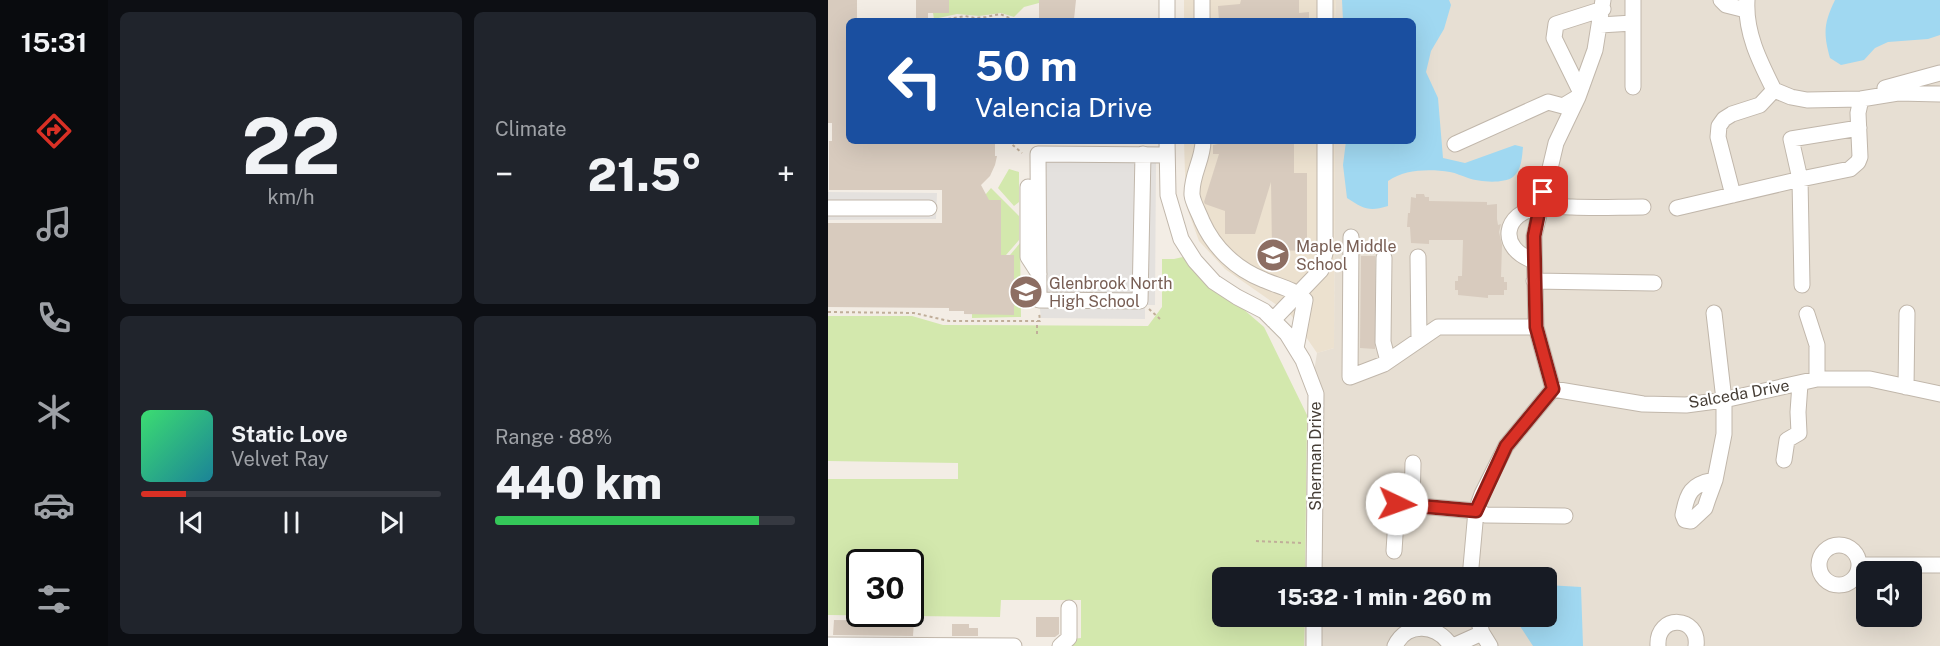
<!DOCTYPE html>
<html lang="en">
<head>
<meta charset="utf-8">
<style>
  body { margin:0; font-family:"Public Sans",sans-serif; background:#20242c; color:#f1f3f6; height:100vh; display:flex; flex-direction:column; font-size:22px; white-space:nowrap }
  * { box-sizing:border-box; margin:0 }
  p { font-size:20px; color:#9ea1a6 }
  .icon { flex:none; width:33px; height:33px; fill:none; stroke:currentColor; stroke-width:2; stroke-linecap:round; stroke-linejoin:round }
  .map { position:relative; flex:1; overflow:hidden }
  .details { display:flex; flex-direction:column; gap:12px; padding:12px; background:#0d0f14; width:720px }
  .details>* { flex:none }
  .hud { position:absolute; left:18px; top:18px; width:570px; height:126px; border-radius:9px; box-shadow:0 6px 24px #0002; background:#1a4fa0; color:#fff; overflow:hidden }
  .controls { position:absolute; left:1028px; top:561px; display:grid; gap:12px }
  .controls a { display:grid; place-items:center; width:66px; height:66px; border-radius:9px; background:#171b24; box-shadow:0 6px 24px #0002; font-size:30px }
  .speed { position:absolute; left:18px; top:549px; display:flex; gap:12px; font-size:30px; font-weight:700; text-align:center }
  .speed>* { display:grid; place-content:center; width:78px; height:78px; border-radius:50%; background:#171b24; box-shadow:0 6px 24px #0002; line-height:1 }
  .speed .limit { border:3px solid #111; border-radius:9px; background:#fff; color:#111 }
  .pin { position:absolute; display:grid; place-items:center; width:51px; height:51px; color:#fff; margin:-26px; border-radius:12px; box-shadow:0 3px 9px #0006 }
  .me { position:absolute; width:66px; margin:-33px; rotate:93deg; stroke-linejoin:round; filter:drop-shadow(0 0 4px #0008) }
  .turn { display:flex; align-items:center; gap:21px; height:126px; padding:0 30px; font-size:27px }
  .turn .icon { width:78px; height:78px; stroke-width:2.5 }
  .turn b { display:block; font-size:42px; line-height:51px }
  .big { font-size:45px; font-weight:800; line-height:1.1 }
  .details .card { flex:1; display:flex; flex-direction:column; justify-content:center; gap:9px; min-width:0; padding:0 21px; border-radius:9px; background:#20242c }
  .details .dial { align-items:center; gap:0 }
  .dial b { font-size:78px; line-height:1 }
  .song { display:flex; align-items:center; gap:18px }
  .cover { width:72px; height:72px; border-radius:9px; background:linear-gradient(135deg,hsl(140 70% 55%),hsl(190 70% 35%)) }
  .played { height:6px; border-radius:3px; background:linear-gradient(90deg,#d93025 15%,#363941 15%) }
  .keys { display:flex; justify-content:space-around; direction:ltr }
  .heat { display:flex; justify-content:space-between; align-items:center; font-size:33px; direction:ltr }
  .charge { height:9px; border-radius:4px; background:linear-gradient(90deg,#34c759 88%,#363941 0) }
  .details .tiles { flex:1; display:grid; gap:12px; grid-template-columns:repeat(2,1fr) }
  .trip { position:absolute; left:384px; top:567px; width:345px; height:60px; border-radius:9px; background:#171b24; box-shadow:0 6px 24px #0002; font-weight:800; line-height:60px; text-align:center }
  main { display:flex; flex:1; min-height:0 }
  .tab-bar { display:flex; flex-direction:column; width:108px; justify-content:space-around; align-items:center; background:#090b0e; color:#9ea1a6 }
  .tab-bar .icon { width:42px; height:42px }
  .tab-bar .on { color:#d93025 }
  .tab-bar b { font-size:27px; color:#f1f3f6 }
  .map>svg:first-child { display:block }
  .residential { fill:#e7dfd3; fill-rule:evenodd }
  .education { fill:#ece1cf }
  .green { fill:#d3e8ad; fill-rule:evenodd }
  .parking { fill:#e4e1de }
  .water { fill:#a0d8f1 }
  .building { fill:#d8cbbe }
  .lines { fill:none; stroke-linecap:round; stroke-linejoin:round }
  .minor-casing { stroke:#c1b7ab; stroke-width:17 }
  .path { stroke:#c0ae99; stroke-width:2; stroke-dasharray:3 3; stroke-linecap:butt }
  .minor { stroke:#fff; stroke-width:15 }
  .route-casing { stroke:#8d1f18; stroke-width:15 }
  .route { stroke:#d93025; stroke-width:10 }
  .labels { text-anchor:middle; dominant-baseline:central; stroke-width:4.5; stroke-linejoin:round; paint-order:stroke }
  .education-label { font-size:16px; fill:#785e54; stroke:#fff; text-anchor:start }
  .street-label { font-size:16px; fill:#453d35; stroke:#fff }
</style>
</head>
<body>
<main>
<nav class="tab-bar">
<b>15:31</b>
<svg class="icon on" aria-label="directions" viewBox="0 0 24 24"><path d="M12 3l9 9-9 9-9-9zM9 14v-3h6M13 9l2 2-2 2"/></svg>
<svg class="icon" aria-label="music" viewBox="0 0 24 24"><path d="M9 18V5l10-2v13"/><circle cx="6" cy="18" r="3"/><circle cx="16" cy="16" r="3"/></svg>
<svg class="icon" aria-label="phone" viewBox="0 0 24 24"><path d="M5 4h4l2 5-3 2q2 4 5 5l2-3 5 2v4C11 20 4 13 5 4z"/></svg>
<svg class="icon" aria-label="climate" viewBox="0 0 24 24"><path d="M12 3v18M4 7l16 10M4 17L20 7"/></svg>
<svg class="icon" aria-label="car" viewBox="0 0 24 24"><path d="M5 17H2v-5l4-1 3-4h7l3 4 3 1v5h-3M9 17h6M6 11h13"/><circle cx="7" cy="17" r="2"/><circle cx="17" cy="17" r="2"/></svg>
<svg class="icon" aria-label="filters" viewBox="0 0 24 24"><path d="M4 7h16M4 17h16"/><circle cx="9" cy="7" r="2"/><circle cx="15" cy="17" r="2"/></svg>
</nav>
<section class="details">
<div class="tiles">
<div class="card dial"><b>22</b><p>km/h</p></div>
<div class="card"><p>Climate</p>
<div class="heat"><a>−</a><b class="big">21.5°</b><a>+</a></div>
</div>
<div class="card">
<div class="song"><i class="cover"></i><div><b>Static Love</b><p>Velvet Ray</p></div></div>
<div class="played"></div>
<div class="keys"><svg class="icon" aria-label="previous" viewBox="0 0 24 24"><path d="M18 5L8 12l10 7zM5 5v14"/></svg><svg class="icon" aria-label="pause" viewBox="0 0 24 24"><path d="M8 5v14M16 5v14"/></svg><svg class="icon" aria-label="next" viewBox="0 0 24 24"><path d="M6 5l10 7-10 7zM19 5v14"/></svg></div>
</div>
<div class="card"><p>Range · 88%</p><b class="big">440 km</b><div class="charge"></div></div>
</div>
</section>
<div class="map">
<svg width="1112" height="646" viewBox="0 0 1112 646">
  <rect width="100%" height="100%" fill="#f3ede5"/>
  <path class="residential" d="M508 0H1112V646H476L477 617 718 616V578L477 577 479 415 489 353 506 348 507 141H585V21H507ZM1038 572H1083V616H1038Z"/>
  <path class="education" d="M356 0H508L507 21H356Z
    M356 141H507L506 348 489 353 463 315 397 269 371 241 358 205Z"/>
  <path class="green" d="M121 0H211V3L196 7 186 17 173 13 151 16 129 14 106 19 105 13H121Z
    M181 169 191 172V202L186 206 170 188Z
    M163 188 191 216V240L178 255H173V200H141L158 194Z
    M192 243 193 317 144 318V314H186V256L182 255Z
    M355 257 436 327 479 415 477 577 394 578V616L477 617 476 646H237L244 639 253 638V600H173L172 617 0 615V479H130V463L0 461V316H84L115 325 320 326 334 307V259H346ZM32 562H82V614H32Z"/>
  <path class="parking" d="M210 160 328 161 327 305H317V319L213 318 211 301 204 304 197 303V276L210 277Z
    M0 192 109 193 108 219 0 220Z"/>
  <path class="water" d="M514 0H621L623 5 616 29 603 51 598 72 610 98 615 158 637 163 687 145 695 147C694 156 694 170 685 177 675 184 651 182 640 178 634 176 628 173 622 172 602 169 577 169 560 181V206C541 212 536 209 519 198L515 165 518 141H585V21H515Z
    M1007 0H1112V35L1100 39 1060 42 1047 48 1036 60 1013 65 1002 58C995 33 996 23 1007 0Z
    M719 585 753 587 755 646H705L686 617 718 616Z"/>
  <path class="building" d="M0 0H29V21H21V141H167V156H169L167 165 162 176 153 185 161 200H173V255H186V315L136 314V311H121V308L0 307V223H114V190H1V141H4V123H0Z
    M88 0H121V13H100V21H88Z
    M211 0H248L246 19 211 21Z
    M413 0H471V13L481 12V21H391L390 6 412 4Z
    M390 141H466V173H479V251L444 250 443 182 427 234H397V211L377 204 376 202 391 154H385V145L390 144Z
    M588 194H596L597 197H601V201L659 202V205L669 204V219L670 225 673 224 671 232 674 245 673 277H676V282H679V290H676V295H660V298L630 295V290H627V281H630V276H634L635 240H601V244L583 243 582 227H579L580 213H582L583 197 588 198Z
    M533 256H547V349L532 348Z
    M208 617H231V634L227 637H208Z
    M6 620 86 621 85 636 5 635Z
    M124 624H141V628H150V636H124Z"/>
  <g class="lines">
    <defs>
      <path id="minor" d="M339 0V21
        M374 0V21
        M893 0 898 5 918 10
        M497 21V0
        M772 25 805 23V0
        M805 87V23
        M1057 88 1112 73
        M946 90 963 97 979 100 1033 99 1070 93 1112 94
        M752 91 726 38 728 24 775 9
        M339 141 340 195 353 239 367 261 386 282 409 297 436 311 459 334 475 360 488 394 486 578
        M375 141C375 160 363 175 364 195 365 203 371 213 374 221 386 248 408 269 436 280 452 287 464 288 477 300L468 348
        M627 144 720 102 735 106 750 97
        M315 154 312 301 211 300 210 154 339 155
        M200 187V257L211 274
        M905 195 890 137 891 126 896 119 904 114 932 105 946 90C932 62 917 33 919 0
        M0 208H101
        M849 208 973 179 1022 169 1030 162 1032 157 1030 113 1033 99
        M523 237 522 377 556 364 610 327H708
        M590 257 591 339
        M556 258 555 342 560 361
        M706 261C669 248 675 213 711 207 721 205 734 207 744 207 768 208 791 207 815 207
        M706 281 826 283
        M974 285 972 179 963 139 1031 128
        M886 313 896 400V434L887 480 880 499 877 508 863 521 857 520 855 515C859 493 863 484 887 480
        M979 314 989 345V379
        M445 320 493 270 497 253V141
        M1078 387 1079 313
        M725 389 815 404 858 405 896 400 989 379H1042L1112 394
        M956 460 959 440 971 433 970 412 972 384
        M584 505 585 463
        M991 565a20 20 0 1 1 40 0a20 20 0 1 1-40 0Z
        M566 551 569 504 648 511 658 515 737 516
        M1031 565H1112
        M642 578 648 511 654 494 678 446 725 389 708 327 706 236 728 143 750 97 767 50 775 0
        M649 616 654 633 662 646
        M0 645 186 646
        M232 646 241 638V608
        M486 646V616
        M567 646C579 621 609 624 623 646
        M625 646 654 633
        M830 646C828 613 872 616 868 646"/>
    </defs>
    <use href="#minor" class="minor-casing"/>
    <path class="path" d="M108 21 137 16 147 18 158 17 172 14 189 21
      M180 141 194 153
      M321 309 332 319
      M0 312 86 313 121 321H212L211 312
      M209 334V321
      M428 541 473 543"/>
    <use href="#minor" class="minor"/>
  </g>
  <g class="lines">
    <defs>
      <path id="route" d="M569 504 648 511 678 446 725 389 708 327 706 236 715 192"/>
    </defs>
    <use href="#route" class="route-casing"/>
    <use href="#route" class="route"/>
  </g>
  <defs>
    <symbol id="school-disc" viewBox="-11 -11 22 22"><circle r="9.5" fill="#8d6e63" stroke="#fff"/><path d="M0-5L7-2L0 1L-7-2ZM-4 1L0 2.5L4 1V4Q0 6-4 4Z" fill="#fff"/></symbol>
  </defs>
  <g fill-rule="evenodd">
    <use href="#school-disc" x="426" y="236" width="38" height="38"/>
    <use href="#school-disc" x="179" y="273" width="38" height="38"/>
  </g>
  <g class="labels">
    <g class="education-label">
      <text x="468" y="246">Maple Middle<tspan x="468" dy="18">School</tspan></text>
      <text x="221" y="283">Glenbrook North<tspan x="221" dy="18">High School</tspan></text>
    </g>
    <g class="street-label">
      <text transform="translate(911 394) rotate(-10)">Salceda Drive</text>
      <text transform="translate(487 456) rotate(-90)">Sherman Drive</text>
    </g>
  </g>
</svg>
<div class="controls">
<a><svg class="icon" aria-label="sound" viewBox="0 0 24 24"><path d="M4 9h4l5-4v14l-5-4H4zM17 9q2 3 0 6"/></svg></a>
</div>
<div class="speed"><div class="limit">30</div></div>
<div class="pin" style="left:715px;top:192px;background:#d93025"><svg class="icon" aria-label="arrive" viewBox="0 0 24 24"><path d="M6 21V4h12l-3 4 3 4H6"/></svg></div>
<svg class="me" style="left:569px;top:504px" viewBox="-20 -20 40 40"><circle r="19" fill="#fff"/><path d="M0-13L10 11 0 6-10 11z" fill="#d93025"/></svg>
<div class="trip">15:32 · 1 min · 260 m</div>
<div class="hud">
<div class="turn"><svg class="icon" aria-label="left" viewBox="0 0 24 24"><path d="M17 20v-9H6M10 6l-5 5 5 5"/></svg><div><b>50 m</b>Valencia Drive</div></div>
</div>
</div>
</main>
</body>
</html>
